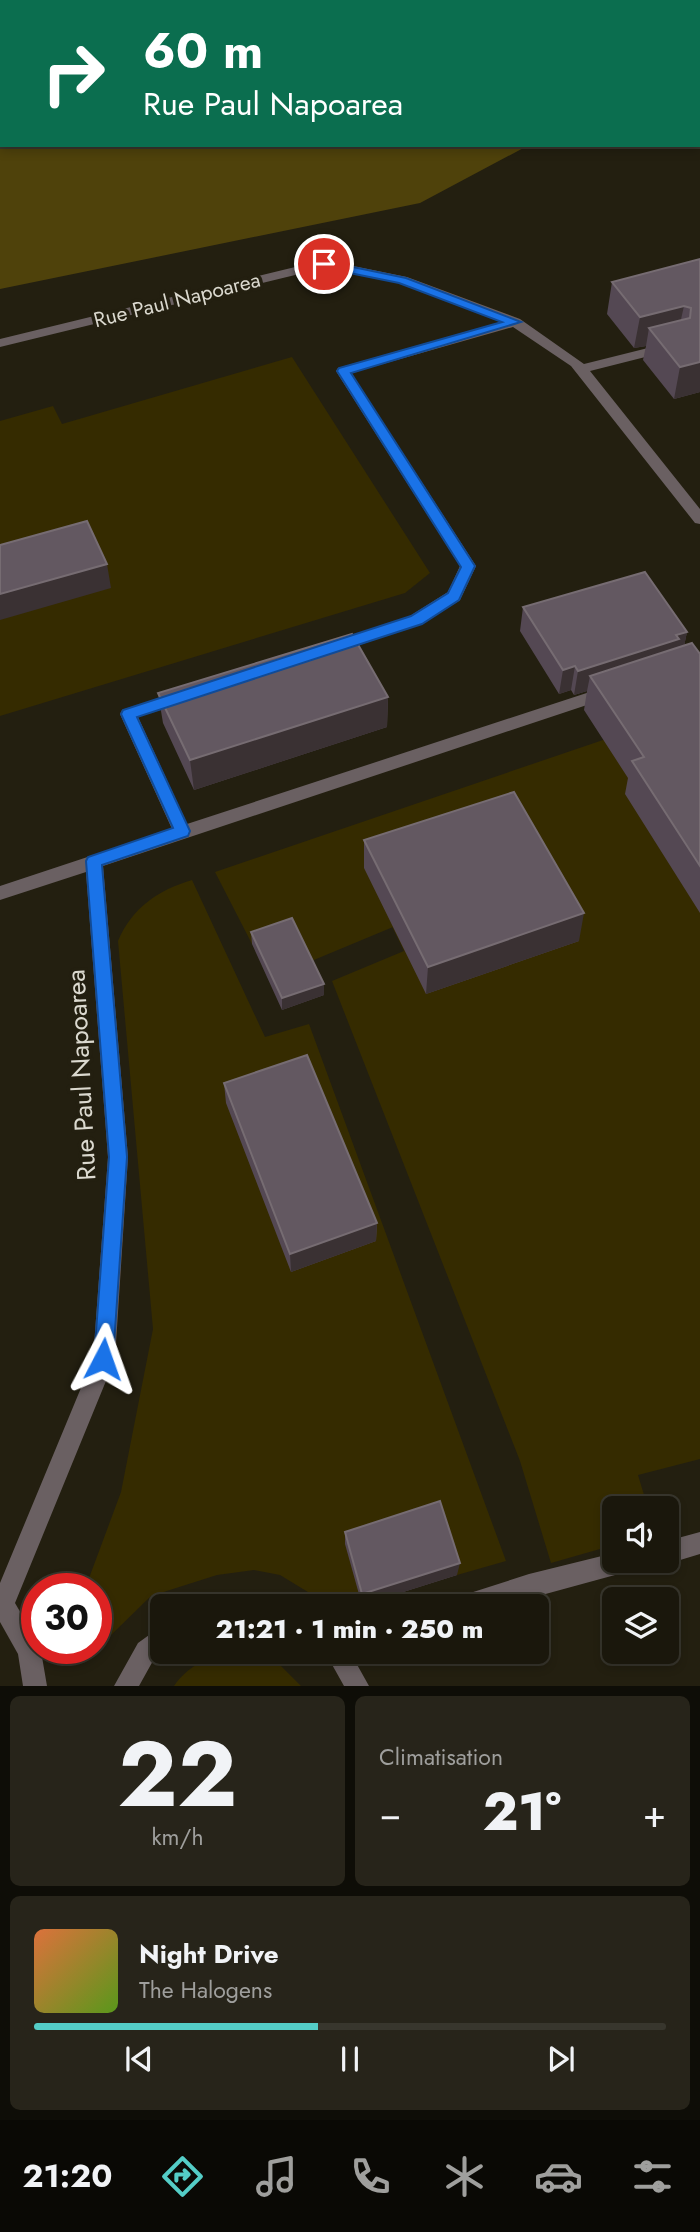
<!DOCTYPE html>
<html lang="fr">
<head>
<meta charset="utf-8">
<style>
  body { margin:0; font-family:Jost,sans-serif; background:#27241a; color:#f1f3f6; height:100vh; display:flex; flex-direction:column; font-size:26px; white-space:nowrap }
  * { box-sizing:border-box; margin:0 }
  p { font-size:23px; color:#9f9f9d }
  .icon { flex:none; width:38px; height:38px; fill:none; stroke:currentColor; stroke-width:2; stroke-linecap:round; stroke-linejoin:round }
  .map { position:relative; height:1686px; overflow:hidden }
  .panel { display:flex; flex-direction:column; gap:10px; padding:10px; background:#0e0d07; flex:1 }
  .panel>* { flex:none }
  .guide { position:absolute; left:0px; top:0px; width:700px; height:147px; box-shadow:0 4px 10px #0003,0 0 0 2px #38362d; background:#0b6e4f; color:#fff; overflow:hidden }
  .tools { position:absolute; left:602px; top:1496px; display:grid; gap:14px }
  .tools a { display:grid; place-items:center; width:77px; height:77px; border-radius:10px; background:#1a170c; box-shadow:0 4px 10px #0003,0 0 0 2px #38362d; font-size:35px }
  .speed { position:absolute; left:21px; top:1573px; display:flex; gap:14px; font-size:35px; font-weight:700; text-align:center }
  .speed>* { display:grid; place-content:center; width:91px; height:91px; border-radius:50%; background:#1a170c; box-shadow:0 4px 10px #0003,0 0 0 2px #38362d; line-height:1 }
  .speed .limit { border:10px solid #d22; background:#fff; color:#111 }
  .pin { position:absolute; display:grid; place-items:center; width:60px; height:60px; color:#fff; margin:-30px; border:4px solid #fff; border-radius:50%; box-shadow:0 2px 7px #0007 }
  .me { position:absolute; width:77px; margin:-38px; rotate:4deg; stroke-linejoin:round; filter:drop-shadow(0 0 5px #0008) }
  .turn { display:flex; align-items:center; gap:24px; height:147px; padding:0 28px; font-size:32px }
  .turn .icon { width:91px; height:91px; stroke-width:2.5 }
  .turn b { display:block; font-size:49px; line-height:60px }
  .big { font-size:52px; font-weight:800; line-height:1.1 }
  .panel .widget { flex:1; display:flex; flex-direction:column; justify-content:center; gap:10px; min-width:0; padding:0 24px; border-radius:10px; background:#27241a }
  .panel .dial { align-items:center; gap:0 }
  .dial b { font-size:91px; line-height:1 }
  .song { display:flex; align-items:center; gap:21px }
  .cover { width:84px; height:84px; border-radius:10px; background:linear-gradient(135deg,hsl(20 70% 55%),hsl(90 70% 35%)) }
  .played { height:7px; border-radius:4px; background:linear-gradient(90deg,#54cdc7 45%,#38362d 45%) }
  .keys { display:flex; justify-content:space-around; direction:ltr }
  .heat { display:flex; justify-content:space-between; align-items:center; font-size:38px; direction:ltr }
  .panel .tiles { flex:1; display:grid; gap:10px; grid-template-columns:1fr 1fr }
  .widget:last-child { grid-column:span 2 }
  .trip { position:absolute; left:150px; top:1594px; width:399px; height:70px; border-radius:10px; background:#1a170c; box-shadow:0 4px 10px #0003,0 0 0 2px #38362d; font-weight:800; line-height:70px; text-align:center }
  .dock { display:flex; height:112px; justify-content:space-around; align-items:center; background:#0a0905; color:#9f9f9d }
  .dock .icon { width:49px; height:49px }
  .dock .selected { color:#54cdc7 }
  .dock b { font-size:32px; color:#f1f3f6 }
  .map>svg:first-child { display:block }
  .green { fill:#352b00 }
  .forest { fill:#4f420b }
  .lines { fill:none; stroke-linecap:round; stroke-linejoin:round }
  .minor { fill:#6a6062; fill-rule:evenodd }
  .wall { fill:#544853 }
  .shaded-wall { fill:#3a3133 }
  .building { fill:#635861; stroke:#766c72; stroke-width:2 }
  .route { fill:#1a73e8; stroke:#114b97; stroke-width:2 }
  .labels { text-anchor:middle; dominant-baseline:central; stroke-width:7; stroke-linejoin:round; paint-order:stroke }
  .far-street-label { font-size:21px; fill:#dbd9cf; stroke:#231f10 }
  .street-label { font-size:26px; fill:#dbd9cf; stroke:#231f10 }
</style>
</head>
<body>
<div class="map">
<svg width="700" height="1686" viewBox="0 0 700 1686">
  <rect width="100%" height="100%" fill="#231f10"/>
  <path class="green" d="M292 357 430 573 405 593 0 716V421L53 406 62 424Z
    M700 707V1459L638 1475 648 1508H614V1545L551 1563 520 1461 332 981 404 951 364 869 393 927 309 962 293 930 252 944 215 872Z
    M192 880 265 1037 309 1024 506 1561 457 1575 438 1514 362 1605 331 1606 280 1575 254 1570 217 1575 151 1596 109 1637 96 1646V1589H85L121 1492 153 1329 118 941C132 908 158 890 192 880Z
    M225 1652H255L277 1662 301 1686H174C187 1667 205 1659 225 1652Z"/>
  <path class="forest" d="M0 0H700V102L698 2H2V145H529L420 203 0 289Z"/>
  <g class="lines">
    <path class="minor" d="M324 260 407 277 520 319 584 364 668 343 673 344V350L590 371 700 509V524L695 523 571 366 513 327 351 373 476 566 460 600 422 624 335 653 329 651 327 647 329 643 410 616 448 592 460 566 336 371 338 368 501 322 399 283 324 268 0 347V339Z
      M608 686 614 688 616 692 614 696 103 866 128 1157 115 1359 15 1603 37 1641V1648L41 1651 47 1686H23L18 1654 0 1622V1583L93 1359 108 1157 86 872 0 900V886L172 829 120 714 122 710 182 691 188 693 190 697 188 701 138 717 187 824Z
      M700 1532V1554L667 1564 661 1561H667V1541Z
      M614 1553V1561H641L637 1569 502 1606H455L459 1598 467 1594 529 1574Z
      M264 1592 277 1598 281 1606H208L212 1598 220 1594Z
      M163 1625V1652L154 1659 139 1686H114L138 1643Z
      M325 1652H350L369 1686H344Z"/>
  </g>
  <path class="wall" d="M700 259V392L674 399 643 360 646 346 634 348 607 314 612 282Z
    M523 607 687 632 684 646 700 654V913L625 794 628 778 584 710 587 691 574 695 571 690 559 694 520 631Z
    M158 693 388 697 387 727 194 790 163 723Z
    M364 840 579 941 426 994 364 868Z
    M251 932 324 995 282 1010 252 944Z
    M224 1083 377 1223 376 1241 291 1272 226 1103Z
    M345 1532 457 1575 362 1605 345 1544Z"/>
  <path class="shaded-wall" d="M684 306 677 337 649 328 646 346 634 348 640 317Z
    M700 362V392L674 399 680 367Z
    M107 564 111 588 0 620V594Z
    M687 632 682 656 590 676 587 691 574 695 578 671Z
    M575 666 571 690 559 694 563 670Z
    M388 697 387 727 194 790 190 760Z
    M584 913 579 941 426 994 428 967Z
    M324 984V995L282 1010V998Z
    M377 1223 376 1241 291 1272 290 1254Z
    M460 1563 457 1575 362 1605V1594Z"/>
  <path class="building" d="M700 259V362L680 367 649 328 690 318 691 308 684 306 640 317 612 282Z
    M87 521 107 564 0 594V545Z
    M645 572 687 632 676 635 679 639 578 671 575 666 563 670 523 607Z
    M352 634 388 697 190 760 158 693Z
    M692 643 700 654V866L632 761 644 757 590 676Z
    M514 792 584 913 428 967 364 840Z
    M292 918 324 984 282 998 251 932Z
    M307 1055 377 1223 290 1254 224 1083Z
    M440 1501 460 1563 362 1594 345 1532Z"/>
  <path class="route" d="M324 261 406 278 521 322 351 373 475 566 459 600 422 624 137 717 190 831 188 836 102 865 127 1157 113 1359 110 1366 103 1368 96 1366 94 1359 109 1157 86 861 88 857 173 828 121 714 123 710 411 616 448 593 461 567 337 371 339 368 502 322 399 283 320 267 318 264Z"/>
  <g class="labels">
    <g class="far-street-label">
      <text transform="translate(177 300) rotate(-14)">Rue Paul Napoarea</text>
    </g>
    <g class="street-label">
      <text transform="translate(81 1075) rotate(-93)">Rue Paul Napoarea</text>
    </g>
  </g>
</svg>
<div class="tools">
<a><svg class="icon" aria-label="sound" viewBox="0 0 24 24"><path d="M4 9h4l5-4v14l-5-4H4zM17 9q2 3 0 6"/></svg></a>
<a><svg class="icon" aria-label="layers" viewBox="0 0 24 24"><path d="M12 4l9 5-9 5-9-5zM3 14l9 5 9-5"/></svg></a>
</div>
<div class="speed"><div class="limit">30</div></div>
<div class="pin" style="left:324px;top:264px;background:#d93025"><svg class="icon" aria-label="arrive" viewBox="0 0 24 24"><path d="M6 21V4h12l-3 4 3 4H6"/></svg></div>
<svg class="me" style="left:103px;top:1359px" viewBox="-20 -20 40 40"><path d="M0-17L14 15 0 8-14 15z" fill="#1a73e8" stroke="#fff" stroke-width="4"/></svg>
<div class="trip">21:21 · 1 min · 250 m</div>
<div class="guide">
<div class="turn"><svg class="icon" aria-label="right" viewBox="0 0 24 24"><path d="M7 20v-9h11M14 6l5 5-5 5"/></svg><div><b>60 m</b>Rue Paul Napoarea</div></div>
</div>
</div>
<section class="panel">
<div class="tiles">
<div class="widget dial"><b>22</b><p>km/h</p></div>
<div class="widget"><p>Climatisation</p>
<div class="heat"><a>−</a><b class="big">21°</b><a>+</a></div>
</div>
<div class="widget">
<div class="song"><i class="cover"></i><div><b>Night Drive</b><p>The Halogens</p></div></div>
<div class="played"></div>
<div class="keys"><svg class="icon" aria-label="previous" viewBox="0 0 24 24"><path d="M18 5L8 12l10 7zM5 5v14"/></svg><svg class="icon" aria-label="pause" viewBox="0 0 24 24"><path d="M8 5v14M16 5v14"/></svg><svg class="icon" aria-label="next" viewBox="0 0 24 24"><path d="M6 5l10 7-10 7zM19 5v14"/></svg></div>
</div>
</div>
</section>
<nav class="dock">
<b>21:20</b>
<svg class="icon selected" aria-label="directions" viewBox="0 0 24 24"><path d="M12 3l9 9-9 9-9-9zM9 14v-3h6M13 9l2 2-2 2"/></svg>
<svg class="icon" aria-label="music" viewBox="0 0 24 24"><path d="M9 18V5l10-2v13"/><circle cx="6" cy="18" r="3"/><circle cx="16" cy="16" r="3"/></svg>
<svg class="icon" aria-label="phone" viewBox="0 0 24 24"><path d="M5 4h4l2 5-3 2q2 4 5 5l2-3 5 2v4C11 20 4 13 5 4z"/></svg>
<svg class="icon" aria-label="climate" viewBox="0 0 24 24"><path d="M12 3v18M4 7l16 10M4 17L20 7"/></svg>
<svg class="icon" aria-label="car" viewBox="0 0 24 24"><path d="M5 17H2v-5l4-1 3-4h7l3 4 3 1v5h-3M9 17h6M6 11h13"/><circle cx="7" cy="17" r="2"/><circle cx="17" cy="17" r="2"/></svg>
<svg class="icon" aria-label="filters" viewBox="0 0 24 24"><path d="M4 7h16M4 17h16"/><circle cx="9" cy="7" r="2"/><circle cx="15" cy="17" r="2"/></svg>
</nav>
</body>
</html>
